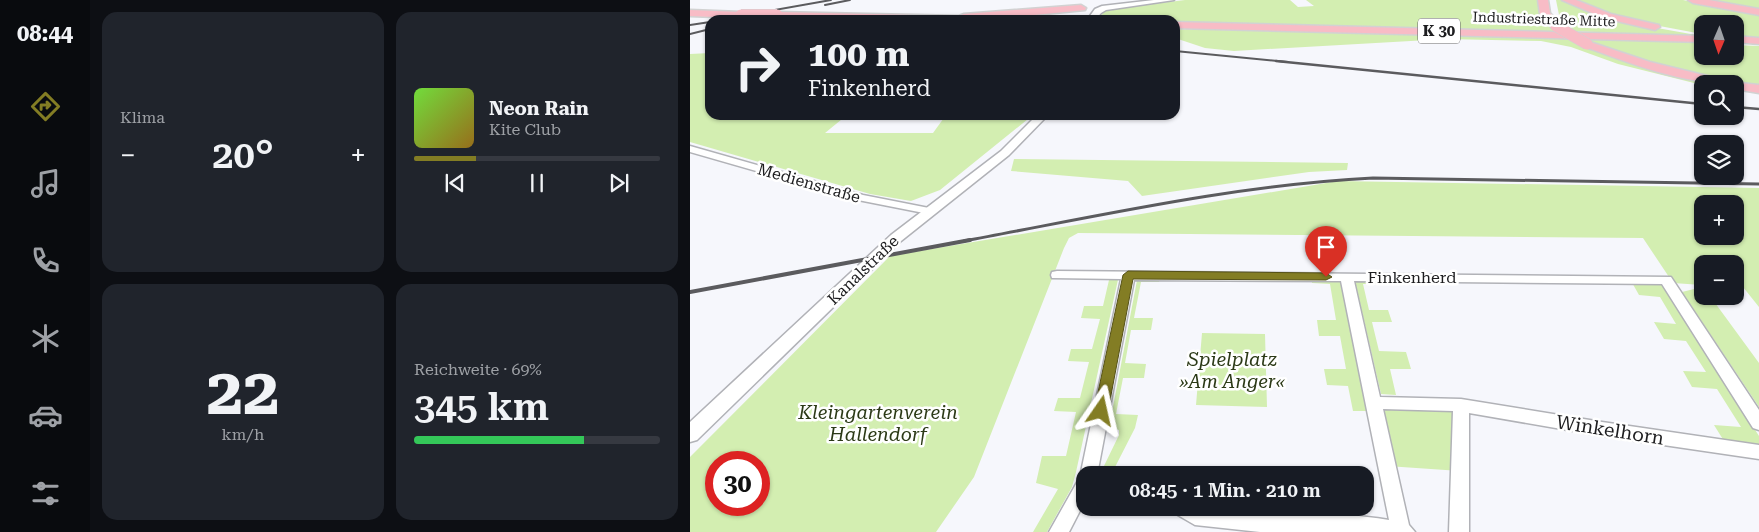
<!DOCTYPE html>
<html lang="de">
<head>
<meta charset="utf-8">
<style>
  body { margin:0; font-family:"Roboto Serif",serif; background:#20242c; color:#f1f3f6; height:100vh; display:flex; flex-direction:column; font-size:19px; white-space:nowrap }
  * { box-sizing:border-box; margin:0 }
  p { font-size:16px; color:#9ea1a6 }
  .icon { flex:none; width:28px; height:28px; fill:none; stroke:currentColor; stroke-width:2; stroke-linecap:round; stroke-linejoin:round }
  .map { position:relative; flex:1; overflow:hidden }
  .panel { display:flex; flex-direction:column; gap:12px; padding:12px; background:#0d0f14; width:600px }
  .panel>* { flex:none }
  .guide { position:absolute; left:15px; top:15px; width:475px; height:105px; border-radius:15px; box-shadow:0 1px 4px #0004; background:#171b24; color:#f1f3f6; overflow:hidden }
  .needle { width:32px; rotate:182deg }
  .fabs { position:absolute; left:1004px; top:15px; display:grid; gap:10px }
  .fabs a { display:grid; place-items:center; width:50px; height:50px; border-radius:10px; background:#171b24; box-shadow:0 1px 4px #0004; font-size:25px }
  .speed { position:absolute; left:15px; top:451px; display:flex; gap:10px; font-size:25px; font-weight:700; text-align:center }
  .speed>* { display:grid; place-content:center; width:65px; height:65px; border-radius:50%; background:#171b24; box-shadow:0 1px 4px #0004; line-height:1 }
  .speed .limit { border:8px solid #d22; background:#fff; color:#111 }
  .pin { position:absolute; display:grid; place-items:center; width:42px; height:42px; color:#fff; margin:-51px -21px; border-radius:50% 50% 50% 0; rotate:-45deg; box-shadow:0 0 5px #0007 }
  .pin .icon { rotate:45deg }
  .me { position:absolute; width:55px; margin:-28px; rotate:11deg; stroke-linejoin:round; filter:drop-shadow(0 0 4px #0008) }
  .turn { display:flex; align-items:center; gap:18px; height:105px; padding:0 20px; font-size:22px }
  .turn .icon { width:65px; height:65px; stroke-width:2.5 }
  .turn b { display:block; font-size:35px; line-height:42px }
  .big { font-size:38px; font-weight:600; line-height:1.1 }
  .panel .widget { flex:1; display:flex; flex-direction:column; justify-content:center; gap:8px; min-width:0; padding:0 18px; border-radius:15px; background:#20242c }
  .panel .dial { align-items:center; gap:0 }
  .dial b { font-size:65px; line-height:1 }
  .song { display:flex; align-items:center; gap:15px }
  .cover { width:60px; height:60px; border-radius:8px; background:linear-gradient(135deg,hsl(100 70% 55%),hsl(40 70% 35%)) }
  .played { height:5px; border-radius:2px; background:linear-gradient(90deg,#837d24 25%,#363941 25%) }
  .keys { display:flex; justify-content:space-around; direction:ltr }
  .heat { display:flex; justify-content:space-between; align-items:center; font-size:28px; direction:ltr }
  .charge { height:8px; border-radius:4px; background:linear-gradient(90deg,#34c759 69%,#363941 0) }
  .panel .tiles { flex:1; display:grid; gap:12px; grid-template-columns:repeat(2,1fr) }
  .trip { position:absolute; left:386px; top:466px; width:298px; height:50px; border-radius:15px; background:#171b24; box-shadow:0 1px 4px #0004; font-weight:600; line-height:50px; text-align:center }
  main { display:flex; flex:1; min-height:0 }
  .menu { display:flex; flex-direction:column; width:90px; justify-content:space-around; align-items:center; background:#090b0e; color:#9ea1a6 }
  .menu .icon { width:35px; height:35px }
  .menu .on { color:#837d24 }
  .menu b { font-size:22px; color:#f1f3f6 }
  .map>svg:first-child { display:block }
  .green { fill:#d3eeb1; fill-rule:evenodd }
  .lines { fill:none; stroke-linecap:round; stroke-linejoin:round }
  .minor-casing { stroke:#b1b2b7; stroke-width:3 }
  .tertiary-casing { stroke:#b1b2b7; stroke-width:3 }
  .trunk-casing { stroke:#d2d2d2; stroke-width:3 }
  .minor { fill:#fff; fill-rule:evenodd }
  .tertiary { fill:#fff; fill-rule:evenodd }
  .trunk { fill:#f8bcc6; fill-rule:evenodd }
  .rail-far3 { stroke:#5b5b5e; stroke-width:2 }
  .rail-far2 { stroke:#5b5b5e; stroke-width:2.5 }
  .rail-far1 { stroke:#5b5b5e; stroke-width:3 }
  .rail { stroke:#5b5b5e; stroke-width:4 }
  .trunk-bridge-casing { stroke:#d2d2d2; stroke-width:12; stroke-linecap:butt }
  .trunk-bridge { stroke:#f8bcc6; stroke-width:11 }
  .route { fill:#837d24; stroke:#555117 }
  .labels { text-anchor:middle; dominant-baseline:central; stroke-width:5; stroke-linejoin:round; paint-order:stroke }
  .far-street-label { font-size:14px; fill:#1d1d1f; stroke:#fff }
  .shield { fill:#fff; stroke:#616162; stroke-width:1 }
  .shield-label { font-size:15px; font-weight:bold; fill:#1d1d1f }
  .street-label { font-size:16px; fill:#1d1d1f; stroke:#fff }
  .near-park-label { font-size:19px; font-style:italic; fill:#2c3a17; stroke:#fff }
  .near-street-label { font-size:19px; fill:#1d1d1f; stroke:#fff }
</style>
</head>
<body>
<main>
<nav class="menu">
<b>08:44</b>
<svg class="icon on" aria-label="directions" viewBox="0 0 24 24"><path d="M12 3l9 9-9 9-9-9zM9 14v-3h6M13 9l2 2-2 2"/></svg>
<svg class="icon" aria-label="music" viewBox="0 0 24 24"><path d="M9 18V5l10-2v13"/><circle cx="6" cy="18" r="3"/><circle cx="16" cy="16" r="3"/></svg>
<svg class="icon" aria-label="phone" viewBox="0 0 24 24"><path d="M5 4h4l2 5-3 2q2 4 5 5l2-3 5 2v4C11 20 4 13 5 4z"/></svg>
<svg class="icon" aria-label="climate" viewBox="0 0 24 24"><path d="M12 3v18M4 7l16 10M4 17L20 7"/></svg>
<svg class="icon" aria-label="car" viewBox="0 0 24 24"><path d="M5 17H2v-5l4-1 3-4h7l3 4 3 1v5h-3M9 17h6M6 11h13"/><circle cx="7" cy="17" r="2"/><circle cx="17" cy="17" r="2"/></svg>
<svg class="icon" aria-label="filters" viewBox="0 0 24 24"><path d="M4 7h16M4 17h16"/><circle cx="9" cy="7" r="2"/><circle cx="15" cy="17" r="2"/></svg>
</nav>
<section class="panel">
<div class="tiles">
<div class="widget"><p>Klima</p>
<div class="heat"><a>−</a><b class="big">20°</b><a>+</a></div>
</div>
<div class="widget">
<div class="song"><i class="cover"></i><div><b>Neon Rain</b><p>Kite Club</p></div></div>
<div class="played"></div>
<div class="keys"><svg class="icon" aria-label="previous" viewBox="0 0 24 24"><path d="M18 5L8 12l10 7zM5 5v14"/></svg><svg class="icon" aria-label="pause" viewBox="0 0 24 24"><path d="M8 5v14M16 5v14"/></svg><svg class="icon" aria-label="next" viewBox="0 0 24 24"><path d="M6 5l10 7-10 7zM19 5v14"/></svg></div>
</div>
<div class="widget dial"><b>22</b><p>km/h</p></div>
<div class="widget"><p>Reichweite · 69%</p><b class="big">345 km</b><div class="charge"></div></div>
</div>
</section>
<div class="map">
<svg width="1069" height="532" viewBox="0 0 1069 532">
  <rect width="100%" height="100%" fill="#f6f7fc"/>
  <path class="green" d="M495 0H600L608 7 624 6 616 0H851L852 17 865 32 485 24V20H419L411 17 413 12 422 9Z
    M866 0H874L939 23 1012 36 879 31 882 28 869 15Z
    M882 0H993L1069 15V40L1045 38V24H1012V34L943 21Z
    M1013 0H1069V11Z
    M485 29 882 38 1002 78 1029 84 1012 85 928 64 881 47 851 41 756 39 544 51 515 48 485 38Z
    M891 38 1012 43V56H1045V45L1069 46V88L942 59Z
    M20 53V115H157L135 133H243L256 115H343L250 190 221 201 180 194 0 142V54Z
    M324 159 658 163 657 170 619 172 452 196 438 181 321 171Z
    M648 181 1069 188V307L1053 287H1045V264H1012V285L983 283 953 238 388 233 379 238 374 248 284 477 246 532H0V457L200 256ZM1012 204H1045V236H1012ZM26 462H69V505H26Z
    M402 275H429L386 472 382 487 357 532H343L368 489 346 483 352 456H376L386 412 364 411 368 398H390L399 362 378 361 381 349H402L410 319 391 318 394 306H413L419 280 401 279Z
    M448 275H470L469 282H451L444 318H463L461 330H441L435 363 456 364 454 378H433L426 414 448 415 445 428 423 471 437 475 415 473 413 468 429 435V430L419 428Z
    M621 277H651L678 411H663L658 386 637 385 634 369H656L650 336H629L627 320H646L640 284 622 283Z
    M664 277H692L694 284H673L679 310H698L702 322H682L689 351 716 352 721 369H700L706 395 691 394Z
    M940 279 970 280 1069 436V444L1062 445 1034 441 1024 425 1051 427 1027 389 1002 387 993 371 1016 372 996 341 974 339 964 322 986 324 970 297 949 295Z
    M1012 287V296H1020L1069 363V407L992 292Z
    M512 333 575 334 577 407 506 405Z
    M684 403 771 405 770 471 697 466Z"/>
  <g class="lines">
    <defs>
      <path id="minor" d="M0 146 173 195 239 208 245 211 239 214 168 200 0 152Z
        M367 271 981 277 1069 410V430L1063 428 972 284 664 281 690 397 771 399 912 422 1069 445V459L912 436 779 413V532H759L763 411 693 409 719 525 725 532H570L505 525 486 514 484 508C514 508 543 514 572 514 616 515 655 512 699 520L651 281 444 280 407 475H395V501L379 532H359L390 477 431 279 362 278 361 275 362 272Z"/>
      <path id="tertiary" d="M464 0H484L416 10 411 13 405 20H397L405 9 412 6Z
        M347 115H358L319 155 211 241 7 440 0 442V422L201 235 311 151Z"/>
      <path id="trunk" d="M848 0H858L860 13 871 26 870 28H862L850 14Z
        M872 0H886L921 14 969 25 970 27 965 30 914 18Z
        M998 0H1019L1069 9V15L1003 3Z
        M391 5 396 8 395 10 292 20 87 18 82 15 87 12 269 16 274 14Z
        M0 10 51 12 56 15 51 18 0 16Z
        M485 22 1012 36V42L485 28Z
        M1045 36 1069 38V44L1045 42Z
        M897 41 960 62 1042 82 1069 85V93L1045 89V84C992 84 942 64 893 46V42Z"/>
    </defs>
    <use href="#minor" class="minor-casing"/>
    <use href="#tertiary" class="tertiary-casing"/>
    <use href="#trunk" class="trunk-casing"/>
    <use href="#minor" class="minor"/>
    <use href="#tertiary" class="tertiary"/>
    <use href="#trunk" class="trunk"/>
    <path class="rail-far3" d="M135 5 160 0
      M29 20 141 0
      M0 25 20 22
      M0 34 20 29
      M485 51 598 62"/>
    <path class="rail-far2" d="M586 61 1012 104
      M1045 107 1069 109"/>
    <path class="rail-far1" d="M274 241C409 216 545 185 683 178L1069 184"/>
    <path class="rail" d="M0 292 280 240"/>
    <defs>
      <path id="trunk-bridge" d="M51 15H87
        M866 26 897 44"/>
    </defs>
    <use href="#trunk-bridge" class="trunk-bridge-casing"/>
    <use href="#trunk-bridge" class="trunk-bridge"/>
  </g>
  <path class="route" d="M438 271 636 273 642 277 636 280 443 279 418 411 416 415H406L404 411 433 275Z"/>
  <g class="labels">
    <g class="far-street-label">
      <text transform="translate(854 19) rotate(2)">Industriestraße Mitte</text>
    </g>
    <rect class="shield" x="728" y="18.5" width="42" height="25" rx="4"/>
    <g class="shield-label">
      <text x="749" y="31">K 30</text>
    </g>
    <g class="street-label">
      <text transform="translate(119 183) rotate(16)">Medienstraße</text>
      <text transform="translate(173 270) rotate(-44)">Kanalstraße</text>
      <text x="722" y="277">Finkenherd</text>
    </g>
    <g class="near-park-label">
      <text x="542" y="359">Spielplatz<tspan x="542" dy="22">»Am Anger«</tspan></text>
      <text x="188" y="412">Kleingartenverein<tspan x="188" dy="22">Hallendorf</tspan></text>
    </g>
    <g class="near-street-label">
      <text transform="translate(920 430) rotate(9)">Winkelhorn</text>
    </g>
  </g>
</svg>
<div class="fabs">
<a><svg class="needle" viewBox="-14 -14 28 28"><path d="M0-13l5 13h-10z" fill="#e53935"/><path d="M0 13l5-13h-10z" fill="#9ea1a6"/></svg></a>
<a><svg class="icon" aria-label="search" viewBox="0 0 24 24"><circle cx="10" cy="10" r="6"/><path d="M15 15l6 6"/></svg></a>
<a><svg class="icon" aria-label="layers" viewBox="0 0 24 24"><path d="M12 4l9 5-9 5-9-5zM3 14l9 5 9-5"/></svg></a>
<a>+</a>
<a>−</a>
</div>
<div class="speed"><div class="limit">30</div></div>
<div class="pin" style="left:636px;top:277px;background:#d93025"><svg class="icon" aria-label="arrive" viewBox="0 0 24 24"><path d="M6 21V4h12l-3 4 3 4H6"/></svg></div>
<svg class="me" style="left:411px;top:411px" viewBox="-20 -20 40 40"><path d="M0-17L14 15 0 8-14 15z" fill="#837d24" stroke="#fff" stroke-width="4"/></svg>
<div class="trip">08:45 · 1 Min. · 210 m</div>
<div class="guide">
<div class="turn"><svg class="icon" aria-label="right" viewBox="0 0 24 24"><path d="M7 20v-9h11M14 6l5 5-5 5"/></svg><div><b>100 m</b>Finkenherd</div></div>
</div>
</div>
</main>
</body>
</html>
